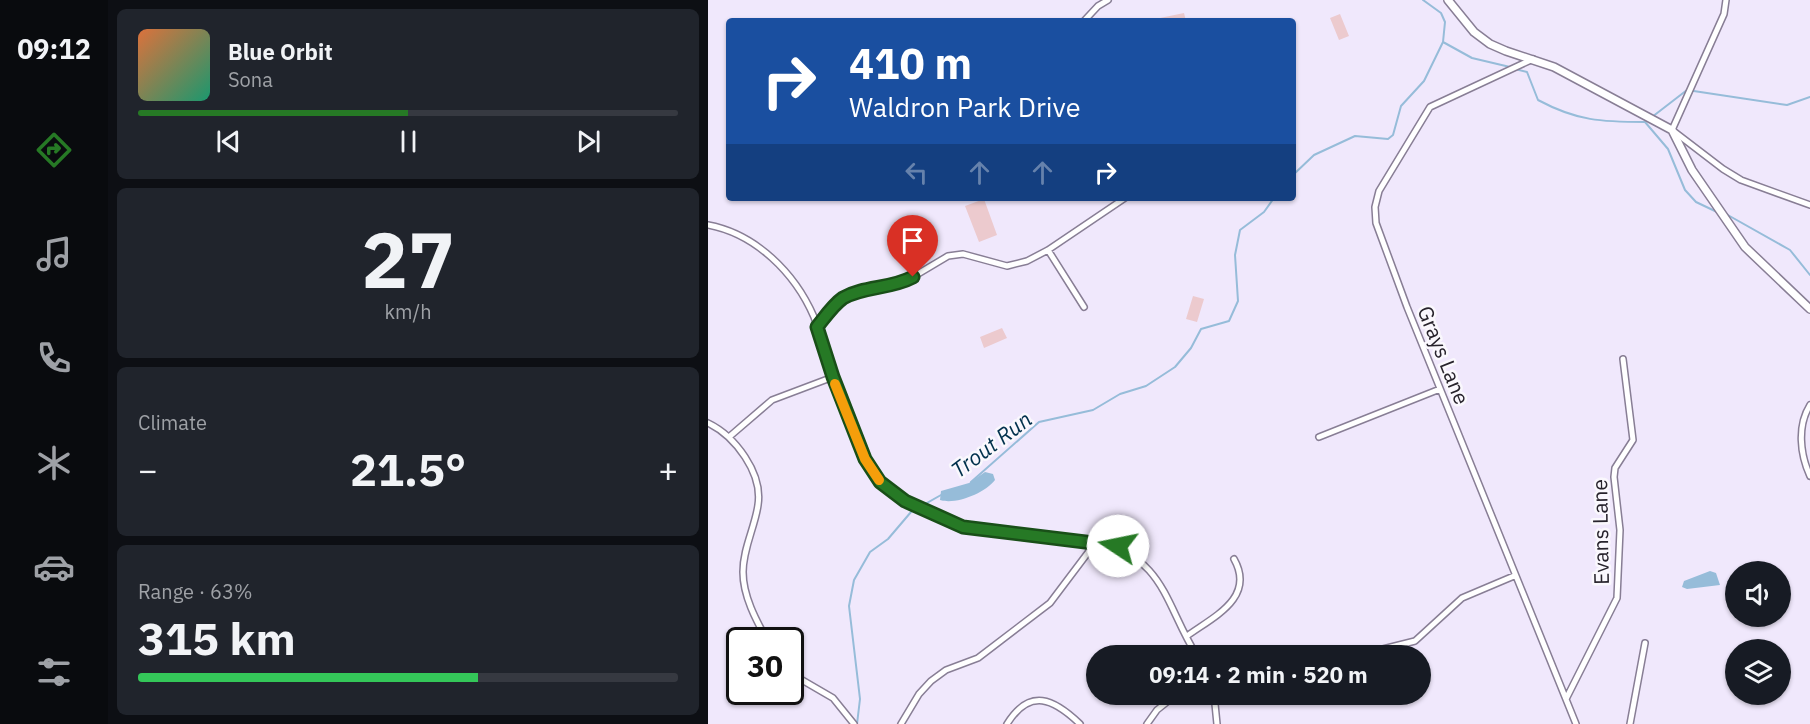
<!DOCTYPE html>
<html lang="en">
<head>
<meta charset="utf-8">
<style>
  body { margin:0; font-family:"IBM Plex Sans",sans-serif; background:#20242c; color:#f1f3f6; height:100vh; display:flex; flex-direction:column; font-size:22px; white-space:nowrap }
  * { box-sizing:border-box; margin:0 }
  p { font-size:20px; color:#9ea1a6 }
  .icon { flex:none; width:33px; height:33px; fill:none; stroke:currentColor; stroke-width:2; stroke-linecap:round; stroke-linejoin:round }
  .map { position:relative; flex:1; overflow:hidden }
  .details { display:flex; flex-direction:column; gap:9px; padding:9px; background:#0d0f14; width:600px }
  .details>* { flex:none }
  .hud { position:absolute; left:18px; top:18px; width:570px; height:183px; border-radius:6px; box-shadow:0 2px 4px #0004; background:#1a4fa0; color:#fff; overflow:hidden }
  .tools { position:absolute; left:1017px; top:561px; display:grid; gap:12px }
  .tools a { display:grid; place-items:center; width:66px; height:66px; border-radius:50%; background:#171b24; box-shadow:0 2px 4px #0004; font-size:30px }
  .speed { position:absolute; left:18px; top:627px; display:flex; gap:12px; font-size:30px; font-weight:700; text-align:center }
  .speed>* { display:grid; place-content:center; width:78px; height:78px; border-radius:50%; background:#171b24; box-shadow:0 2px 4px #0004; line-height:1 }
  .speed .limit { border:3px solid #111; border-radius:9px; background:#fff; color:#111 }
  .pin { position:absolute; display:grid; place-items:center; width:51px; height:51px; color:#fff; margin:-62px -26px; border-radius:50% 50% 50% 0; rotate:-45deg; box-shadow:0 0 6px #0007 }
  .pin .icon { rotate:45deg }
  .me { position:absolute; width:66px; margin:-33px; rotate:281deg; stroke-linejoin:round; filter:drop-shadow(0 0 4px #0008) }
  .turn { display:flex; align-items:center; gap:21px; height:126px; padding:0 24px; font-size:27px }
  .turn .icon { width:78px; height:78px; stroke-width:2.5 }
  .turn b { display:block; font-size:42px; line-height:51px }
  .lanes { display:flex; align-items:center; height:57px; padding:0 24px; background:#0003; justify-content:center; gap:30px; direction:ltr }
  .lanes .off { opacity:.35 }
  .big { font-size:45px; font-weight:700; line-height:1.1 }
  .details .tile { flex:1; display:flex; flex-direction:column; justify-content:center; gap:9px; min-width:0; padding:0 21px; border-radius:9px; background:#20242c }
  .details .dial { align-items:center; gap:0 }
  .dial b { font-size:78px; line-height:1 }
  .song { display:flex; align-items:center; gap:18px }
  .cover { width:72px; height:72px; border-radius:9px; background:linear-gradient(135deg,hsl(20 70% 55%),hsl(160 70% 35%)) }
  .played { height:6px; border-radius:3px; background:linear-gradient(90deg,#267925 50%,#363941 50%) }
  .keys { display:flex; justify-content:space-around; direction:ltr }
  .heat { display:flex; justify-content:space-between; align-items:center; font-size:33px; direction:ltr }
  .charge { height:9px; border-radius:4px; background:linear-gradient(90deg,#34c759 63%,#363941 0) }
  .trip { position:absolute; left:378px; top:645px; width:345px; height:60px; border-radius:30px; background:#171b24; box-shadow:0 2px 4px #0004; font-weight:700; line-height:60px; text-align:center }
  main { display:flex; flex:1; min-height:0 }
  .menu { display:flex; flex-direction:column; width:108px; justify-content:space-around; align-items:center; background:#090b0e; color:#9ea1a6 }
  .menu .icon { width:42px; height:42px }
  .menu .active { color:#267925 }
  .menu b { font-size:27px; color:#f1f3f6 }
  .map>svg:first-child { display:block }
  .green { fill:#eccace }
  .water { fill:#96bcd9 }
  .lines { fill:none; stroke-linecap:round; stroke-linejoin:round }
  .stream { stroke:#96bcd9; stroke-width:2 }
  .minor-casing { stroke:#887e95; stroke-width:8 }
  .tertiary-casing { stroke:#887e95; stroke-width:10 }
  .minor { stroke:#fff; stroke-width:5 }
  .tertiary { stroke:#fff; stroke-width:7 }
  .route-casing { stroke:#194f18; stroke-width:15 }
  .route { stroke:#267925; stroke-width:10 }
  .slow { stroke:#f59e0b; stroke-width:10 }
  .labels { text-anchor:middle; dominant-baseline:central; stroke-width:5; stroke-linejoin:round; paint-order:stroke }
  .street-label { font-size:21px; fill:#27232c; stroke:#faf8fd }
  .water-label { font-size:22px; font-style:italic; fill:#00304c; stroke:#faf8fd }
</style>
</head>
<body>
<main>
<nav class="menu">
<b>09:12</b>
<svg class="icon active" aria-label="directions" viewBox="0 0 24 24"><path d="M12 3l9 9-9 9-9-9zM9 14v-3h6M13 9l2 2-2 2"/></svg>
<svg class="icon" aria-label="music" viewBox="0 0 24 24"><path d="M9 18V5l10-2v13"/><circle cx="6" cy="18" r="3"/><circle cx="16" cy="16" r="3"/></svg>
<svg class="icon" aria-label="phone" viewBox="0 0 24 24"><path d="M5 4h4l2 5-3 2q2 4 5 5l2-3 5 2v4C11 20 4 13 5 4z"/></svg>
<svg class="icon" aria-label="climate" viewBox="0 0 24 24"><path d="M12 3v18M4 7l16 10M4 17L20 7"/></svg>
<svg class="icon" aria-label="car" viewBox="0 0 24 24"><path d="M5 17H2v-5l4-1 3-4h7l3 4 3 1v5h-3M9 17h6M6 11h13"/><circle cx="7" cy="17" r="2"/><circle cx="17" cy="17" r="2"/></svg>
<svg class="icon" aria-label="filters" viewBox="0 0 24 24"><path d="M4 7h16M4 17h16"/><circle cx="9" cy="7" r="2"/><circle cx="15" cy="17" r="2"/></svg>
</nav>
<section class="details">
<div class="tile">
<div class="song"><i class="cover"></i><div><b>Blue Orbit</b><p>Sona</p></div></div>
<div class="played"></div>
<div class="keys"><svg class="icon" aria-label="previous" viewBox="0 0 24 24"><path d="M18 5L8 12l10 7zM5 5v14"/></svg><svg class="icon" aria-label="pause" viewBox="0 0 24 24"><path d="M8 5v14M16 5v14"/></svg><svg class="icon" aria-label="next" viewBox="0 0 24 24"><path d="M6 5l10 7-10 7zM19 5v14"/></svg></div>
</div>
<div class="tile dial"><b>27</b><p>km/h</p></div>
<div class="tile"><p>Climate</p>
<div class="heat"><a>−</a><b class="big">21.5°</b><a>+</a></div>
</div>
<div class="tile"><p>Range · 63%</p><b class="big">315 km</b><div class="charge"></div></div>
</section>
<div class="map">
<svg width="1102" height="724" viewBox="0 0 1102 724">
  <rect width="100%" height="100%" fill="#f0e8fc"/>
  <path class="green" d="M476 13 478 21H453L452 18Z
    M632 14 641 36 631 40 622 18Z
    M276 199 289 235 271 242 257 206Z
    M485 296 496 299 489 322 478 319Z
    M294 328 299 338 276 348 272 337Z"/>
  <path class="water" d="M277 472 285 474 287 480C277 493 248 505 232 500L233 491 261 483Z
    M1002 571 1008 573 1012 585 979 589 974 587 976 581Z"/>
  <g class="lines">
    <path class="stream" d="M735 42 764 58 802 67
      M807 69 819 72 830 100C869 121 894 122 937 122L960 149 977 190 988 202 1009 212
      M944 117 979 90 1079 105 1102 97
      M585 175 606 155 647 136 680 139 685 135 693 106 716 81 735 42 737 22 733 13 715 0
      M1018 214 1082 250 1102 275
      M263 482 331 422 385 410 412 394 438 386 467 367 483 348 493 329 521 321 530 301 527 255 532 230 556 212 566 198
      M149 724 152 699 141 606 146 580 162 552 180 539 203 512 233 495"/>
    <defs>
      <path id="minor" d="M1018 0 1016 14 964 130 1015 169 1033 180 1102 205
        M376 21 390 6 400 0
        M825 59 722 107 671 191 667 207 668 223 699 307 868 724
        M0 225C48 234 87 273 106 317 114 337 118 358 125 378 135 406 146 433 157 459 199 536 313 533 388 542
        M340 250 376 307
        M109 327 129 303 139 296 198 281 240 256 255 254 299 266 319 261 340 250 417 198
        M1102 405C1089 426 1092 454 1102 476
        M0 423C27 436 55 473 50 505 47 527 35 548 35 572 35 596 48 620 59 640
        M21 437 64 400 125 377
        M611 437 732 389
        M479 636C505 617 548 598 526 559
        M647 656 707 641 754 598 806 576
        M82 673 125 698 146 724
        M506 694 509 724
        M858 699 909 598 912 530 906 477 907 468 925 440 915 359
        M193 724 211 694 223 681 238 670 270 658 342 603 388 542C457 557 457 605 489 656
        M299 724C322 687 346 699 372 724
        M439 724 449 710 469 694
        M922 724 937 643"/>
      <path id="tertiary" d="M740 0 766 32 782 44 798 51 846 67 964 130 984 170 1037 247 1102 309"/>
    </defs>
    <use href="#minor" class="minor-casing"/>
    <use href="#tertiary" class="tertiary-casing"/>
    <use href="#minor" class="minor"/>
    <use href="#tertiary" class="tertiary"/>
  </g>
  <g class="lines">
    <defs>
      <path id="route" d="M205 277C183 289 156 286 135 298 125 305 117 317 109 327L125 377 157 459 172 482 197 501 255 527 410 546"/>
    </defs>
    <use href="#route" class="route-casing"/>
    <use href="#route" class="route"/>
    <path class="slow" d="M127 384 157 459 171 480"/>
  </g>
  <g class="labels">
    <g class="street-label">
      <text transform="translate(736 355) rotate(68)">Grays Lane</text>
      <text transform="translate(892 532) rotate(-91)">Evans Lane</text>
    </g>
    <g class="water-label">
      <text transform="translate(283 444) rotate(-37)">Trout Run</text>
    </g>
  </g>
</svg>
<div class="tools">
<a><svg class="icon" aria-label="sound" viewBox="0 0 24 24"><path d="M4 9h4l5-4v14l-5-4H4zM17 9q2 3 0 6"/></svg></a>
<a><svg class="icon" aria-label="layers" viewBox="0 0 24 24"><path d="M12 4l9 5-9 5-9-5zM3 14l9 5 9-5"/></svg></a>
</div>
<div class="speed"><div class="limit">30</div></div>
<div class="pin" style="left:205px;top:277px;background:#d93025"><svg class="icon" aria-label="arrive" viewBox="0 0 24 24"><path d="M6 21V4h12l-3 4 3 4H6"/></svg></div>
<svg class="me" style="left:410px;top:546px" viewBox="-20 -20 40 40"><circle r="19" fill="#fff"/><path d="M0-13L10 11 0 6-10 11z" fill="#267925"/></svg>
<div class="trip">09:14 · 2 min · 520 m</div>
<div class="hud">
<div class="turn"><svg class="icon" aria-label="right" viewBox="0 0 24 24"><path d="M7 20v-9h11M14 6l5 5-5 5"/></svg><div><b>410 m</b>Waldron Park Drive</div></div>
<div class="lanes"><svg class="icon off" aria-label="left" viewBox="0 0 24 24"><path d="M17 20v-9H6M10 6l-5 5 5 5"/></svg><svg class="icon off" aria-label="ahead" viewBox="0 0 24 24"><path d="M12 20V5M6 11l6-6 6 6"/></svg><svg class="icon off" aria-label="ahead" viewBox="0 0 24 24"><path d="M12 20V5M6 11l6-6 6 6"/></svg><svg class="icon" aria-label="right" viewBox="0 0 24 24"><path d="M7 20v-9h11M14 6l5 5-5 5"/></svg></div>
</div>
</div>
</main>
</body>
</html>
